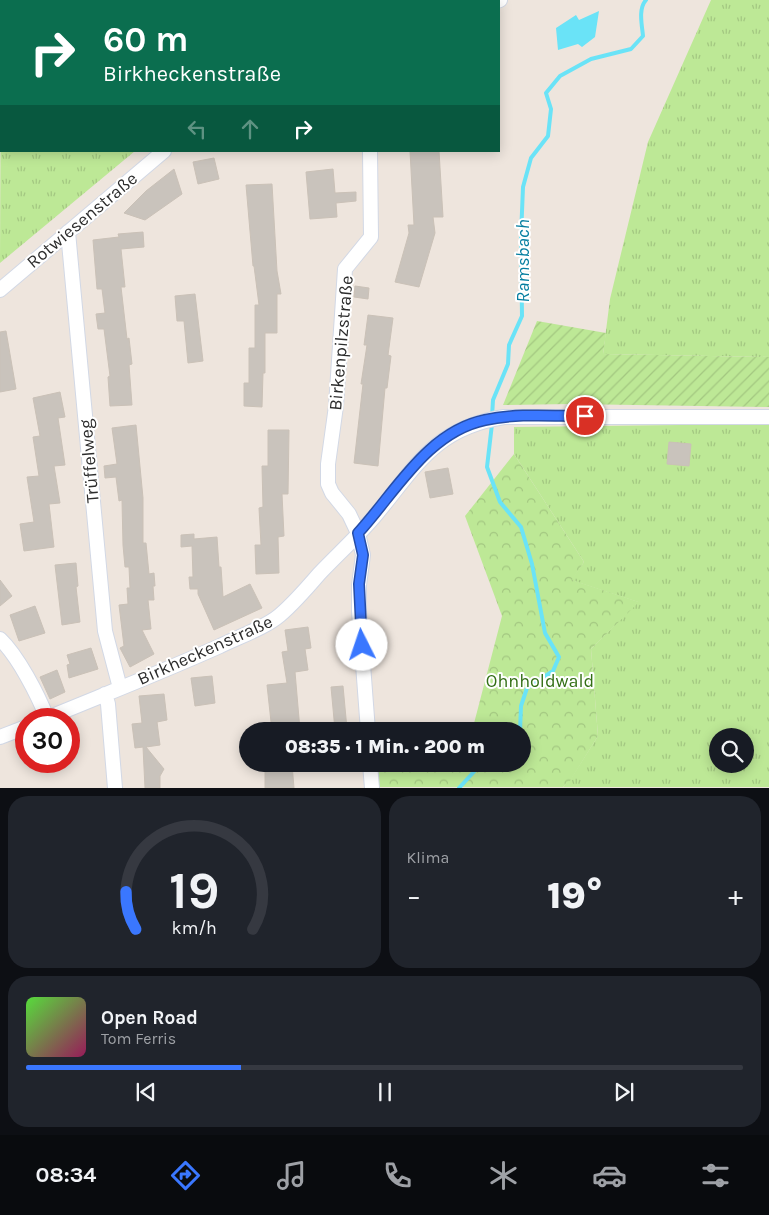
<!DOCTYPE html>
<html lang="de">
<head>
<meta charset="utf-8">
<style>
  body { margin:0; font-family:Karla,sans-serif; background:#20242c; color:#f1f3f6; height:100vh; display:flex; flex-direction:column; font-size:19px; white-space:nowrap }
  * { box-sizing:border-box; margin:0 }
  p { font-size:16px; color:#9ea1a6 }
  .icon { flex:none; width:28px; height:28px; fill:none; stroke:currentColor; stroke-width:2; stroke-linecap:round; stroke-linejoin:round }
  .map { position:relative; height:788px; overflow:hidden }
  .drawer { display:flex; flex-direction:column; gap:8px; padding:8px; background:#0d0f14; flex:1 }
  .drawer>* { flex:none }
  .hud { position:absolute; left:0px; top:0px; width:500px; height:152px; box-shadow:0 2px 12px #0003; background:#0b6e4f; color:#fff; overflow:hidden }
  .fabs { position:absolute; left:709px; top:728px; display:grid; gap:10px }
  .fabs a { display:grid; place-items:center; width:45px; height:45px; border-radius:50%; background:#171b24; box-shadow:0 2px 12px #0003; font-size:25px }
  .speed { position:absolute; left:15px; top:708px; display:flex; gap:10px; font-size:25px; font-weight:700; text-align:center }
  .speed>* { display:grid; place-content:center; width:65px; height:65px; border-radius:50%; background:#171b24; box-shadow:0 2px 12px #0003; line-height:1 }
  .speed .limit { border:8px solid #d22; background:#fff; color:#111 }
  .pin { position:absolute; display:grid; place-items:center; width:42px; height:42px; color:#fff; margin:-21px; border:2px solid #fff; border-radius:50%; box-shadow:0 1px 5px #0007 }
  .me { position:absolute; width:55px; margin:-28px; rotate:356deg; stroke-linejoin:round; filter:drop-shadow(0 0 4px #0008) }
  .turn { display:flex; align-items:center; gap:18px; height:105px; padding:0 20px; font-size:22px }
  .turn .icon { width:65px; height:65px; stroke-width:2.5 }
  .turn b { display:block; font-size:35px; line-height:42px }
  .lanes { display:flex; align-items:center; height:48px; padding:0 20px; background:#0003; justify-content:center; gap:25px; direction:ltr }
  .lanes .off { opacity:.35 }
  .big { font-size:38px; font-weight:800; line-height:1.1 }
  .drawer .widget { flex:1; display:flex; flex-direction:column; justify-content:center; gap:8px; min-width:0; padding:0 18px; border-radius:20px; background:#20242c }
  .drawer .dial { align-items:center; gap:0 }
  .dial svg { height:130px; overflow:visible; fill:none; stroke:#363941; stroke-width:7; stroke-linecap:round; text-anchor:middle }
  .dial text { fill:#f1f3f6; stroke:none }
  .song { display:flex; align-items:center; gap:15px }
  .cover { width:60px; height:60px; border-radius:8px; background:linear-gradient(135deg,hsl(110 70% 55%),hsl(330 70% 35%)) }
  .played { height:5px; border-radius:2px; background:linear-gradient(90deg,#3a77ff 30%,#363941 30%) }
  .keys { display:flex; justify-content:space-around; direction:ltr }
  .heat { display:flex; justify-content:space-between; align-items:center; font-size:28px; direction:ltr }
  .drawer .tiles { flex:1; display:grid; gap:8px; grid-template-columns:1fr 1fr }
  .widget:last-child { grid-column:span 2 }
  .trip { position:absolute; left:239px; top:722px; width:292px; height:50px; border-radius:25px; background:#171b24; box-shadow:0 2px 12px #0003; font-weight:800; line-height:50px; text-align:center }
  .tabs { display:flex; height:80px; justify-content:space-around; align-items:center; background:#090b0e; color:#9ea1a6 }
  .tabs .icon { width:35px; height:35px }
  .tabs .selected { color:#3a77ff }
  .tabs b { font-size:22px; color:#f1f3f6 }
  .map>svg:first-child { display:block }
  .grass { fill:url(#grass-tufts); fill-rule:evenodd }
  .forest { fill:url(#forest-crowns) }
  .garden { fill:url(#garden-furrows) }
  .water { fill:#6ae3f7 }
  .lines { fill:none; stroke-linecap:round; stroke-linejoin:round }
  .stream { stroke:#6ae3f7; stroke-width:4 }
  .building { fill:#c9c3bc; stroke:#cac1b7 }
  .minor-casing { stroke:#d2d8e5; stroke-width:16 }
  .major-casing { stroke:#c8c8c8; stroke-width:20 }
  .minor { stroke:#fff; stroke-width:14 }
  .major { stroke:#fabf56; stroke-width:18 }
  .route-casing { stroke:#264da6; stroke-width:12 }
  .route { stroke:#3a77ff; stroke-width:9 }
  .labels { text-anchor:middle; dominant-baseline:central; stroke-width:4; stroke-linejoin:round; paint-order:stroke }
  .street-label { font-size:18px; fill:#2c2c2c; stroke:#fff }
  .park-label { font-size:18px; fill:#336f15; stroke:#fff }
  .water-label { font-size:19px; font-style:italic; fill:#057ea0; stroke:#fff }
</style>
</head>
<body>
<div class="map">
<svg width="769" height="788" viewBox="0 0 769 788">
  <defs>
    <pattern id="grass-tufts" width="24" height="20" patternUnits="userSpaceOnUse" patternTransform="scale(1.25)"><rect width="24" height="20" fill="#bde896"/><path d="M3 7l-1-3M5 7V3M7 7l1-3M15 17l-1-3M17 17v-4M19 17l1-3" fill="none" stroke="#a3c781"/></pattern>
    <pattern id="forest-crowns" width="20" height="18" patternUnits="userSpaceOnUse" patternTransform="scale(1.25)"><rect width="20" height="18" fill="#bde896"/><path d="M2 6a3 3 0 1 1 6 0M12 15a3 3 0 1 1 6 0" fill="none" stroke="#a3c781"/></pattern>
    <pattern id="garden-furrows" width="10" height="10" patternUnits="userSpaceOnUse" patternTransform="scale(1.25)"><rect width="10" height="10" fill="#bde896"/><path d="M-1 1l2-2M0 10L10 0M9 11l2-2" fill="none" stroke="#a3c781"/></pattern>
  </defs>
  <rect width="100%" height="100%" fill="#eee5dd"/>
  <path class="grass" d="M41 0H450L39 1Z
    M711 0H769V357L603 354 610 299 648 142Z
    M1 33V151H135L0 263Z
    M769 424V787H563L570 780 598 736 591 649 638 602 571 580 584 562 514 454V427ZM718 736H745V764H718Z"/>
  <path class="forest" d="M514 454 584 562 572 580 639 602 591 649 598 736 570 781 563 787H376L375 771 405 764H522V731H472L502 616 465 516Z"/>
  <path class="garden" d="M537 321 606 333 603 354 769 357V407L571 404 503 405Z"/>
  <path class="water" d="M599 11 595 37 582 47 578 44 558 50 556 28 576 15 579 20Z"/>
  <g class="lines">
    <path class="stream" d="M492 417 493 400 508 364 509 345 522 316 521 236 523 187 531 158 548 136 551 109 546 93 560 76 591 59 631 49 643 36C642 25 638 9 646 0
      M492 424 487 467 500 502 521 527 532 564 545 633 559 657 553 671 527 688 521 706 520 731
      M459 788 481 764"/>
  </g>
  <path class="building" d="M410 151H439L443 217H433L435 233 419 287 395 282 409 233 408 225H414Z
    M214 158 219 179 198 184 193 162Z
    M174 169 182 194 145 220 124 213 146 191Z
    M333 169 335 193 356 192V201L336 203 337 217 310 219 306 172Z
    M272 184 277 271 281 294H277V333H265V373H263L262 407 244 406V383H249V348H255V305H259L254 266H253L246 185Z
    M143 232 144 247 121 249 125 287H121L127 339 129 338 132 364 129 365 132 405 110 406 108 377 110 376 104 329H98L96 314 105 313 102 289H97L93 240 119 237 118 234Z
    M355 286 369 288 368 299 354 297Z
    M195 294 203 361 188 363 184 321H177L175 296Z
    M368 315 393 318 388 355 391 356 387 388H385L378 466 354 463 363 384H361L367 345H364Z
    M6 331 16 389 0 392V332Z
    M60 392 65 417 58 418 65 465 54 466 60 503 49 504 54 547 24 551 20 524 34 522 27 477 39 476 33 437 40 436 33 398Z
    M136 425 143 498V543H146L149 574 154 573 155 586H153L154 600H148L151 629 142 630 154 654 130 667 120 648 124 646 119 605 128 604 127 588H130L129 567H125L123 545 122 500 119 501 116 477 105 478 104 466 117 464 112 428Z
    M268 430H289L288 494H282L284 536 278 537 279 573 256 574 255 545H261L259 508 263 507 262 466H268Z
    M669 442 691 444 689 466 667 464Z
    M448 468 453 494 430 498 425 472Z
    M194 534V539L217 537 219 567H221L223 597 250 584 262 608 214 630 198 594V589H190L189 577H193L192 546 181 547V535Z
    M76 563 78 586 76 587 80 622 62 625 55 565Z
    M0 580 12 596 0 606Z
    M35 606 45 633 19 641 10 615Z
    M308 627 311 648 305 649 308 670 295 672 300 730 272 731 267 685 287 683 282 652 288 651 285 630Z
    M91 648 98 669 69 678 67 665 70 664 67 655Z
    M57 670 65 692 50 699 40 677Z
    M212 676 215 703 195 706 191 678Z
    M343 686 347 729 335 730 331 687Z
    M164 694 167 720 157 722 160 745 146 747 164 769 160 776V788H145L143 747 135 748 132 724 142 723 139 696Z
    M265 764H292L294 788H265Z"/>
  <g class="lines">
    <defs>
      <path id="minor" d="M497 1 500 0
        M68 232 105 631 120 688
        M0 290 164 151
        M0 639C18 656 38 695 47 718
        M105 694 108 704 115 788
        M45 719C103 695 162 672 220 646 238 637 265 628 280 615 294 603 307 588 319 574 337 555 357 537 374 517 416 467 434 428 504 417H769
        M368 731 359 611V585L363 555 358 533 349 514 332 493 328 484V464L336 406 345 269 371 237 370 151
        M0 737 26 727
        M370 764 372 788"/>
      <path id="major" d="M8 1 9 0"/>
    </defs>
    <use href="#minor" class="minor-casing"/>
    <use href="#major" class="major-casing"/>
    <use href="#minor" class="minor"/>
    <use href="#major" class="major"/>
  </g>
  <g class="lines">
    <defs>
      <path id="route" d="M362 645 359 584 363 555 358 533C395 493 427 432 485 420 517 413 552 416 585 416"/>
    </defs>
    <use href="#route" class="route-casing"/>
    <use href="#route" class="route"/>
  </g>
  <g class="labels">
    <g class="street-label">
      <text transform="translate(82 220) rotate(-40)">Rotwiesenstraße</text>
      <text transform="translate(341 343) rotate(-85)">Birkenpilzstraße</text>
      <text transform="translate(89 461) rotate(-95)">Trüffelweg</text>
      <text transform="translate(205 650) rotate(-24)">Birkheckenstraße</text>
    </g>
    <g class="park-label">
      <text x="540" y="681">Ohnholdwald</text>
    </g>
    <g class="water-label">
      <text transform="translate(523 261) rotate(-90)">Ramsbach</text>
    </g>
  </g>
</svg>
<div class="fabs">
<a><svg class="icon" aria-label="search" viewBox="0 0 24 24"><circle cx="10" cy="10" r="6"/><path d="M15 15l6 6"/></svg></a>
</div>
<div class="speed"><div class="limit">30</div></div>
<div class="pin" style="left:585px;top:416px;background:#d93025"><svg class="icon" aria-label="arrive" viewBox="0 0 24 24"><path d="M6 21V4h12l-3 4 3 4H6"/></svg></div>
<svg class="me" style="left:362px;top:645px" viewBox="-20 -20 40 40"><circle r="19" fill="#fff"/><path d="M0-13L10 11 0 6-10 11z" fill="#3a77ff"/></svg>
<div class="trip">08:35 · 1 Min. · 200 m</div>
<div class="hud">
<div class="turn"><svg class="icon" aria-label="right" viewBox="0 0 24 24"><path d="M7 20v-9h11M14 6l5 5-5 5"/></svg><div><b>60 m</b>Birkheckenstraße</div></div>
<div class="lanes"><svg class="icon off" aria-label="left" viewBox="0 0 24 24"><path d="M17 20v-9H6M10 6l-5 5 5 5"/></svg><svg class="icon off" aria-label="ahead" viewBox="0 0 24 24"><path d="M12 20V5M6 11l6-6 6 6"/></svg><svg class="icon" aria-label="right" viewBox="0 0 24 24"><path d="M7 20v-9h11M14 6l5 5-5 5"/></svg></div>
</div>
</div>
<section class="drawer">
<div class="tiles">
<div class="widget dial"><svg viewBox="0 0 100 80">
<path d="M14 69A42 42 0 1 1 86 69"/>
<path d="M14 69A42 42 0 0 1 8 46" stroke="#3a77ff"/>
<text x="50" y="56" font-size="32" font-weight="700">19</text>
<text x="50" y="72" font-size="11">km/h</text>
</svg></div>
<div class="widget"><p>Klima</p>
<div class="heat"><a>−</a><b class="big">19°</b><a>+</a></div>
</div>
<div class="widget">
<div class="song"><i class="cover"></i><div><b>Open Road</b><p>Tom Ferris</p></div></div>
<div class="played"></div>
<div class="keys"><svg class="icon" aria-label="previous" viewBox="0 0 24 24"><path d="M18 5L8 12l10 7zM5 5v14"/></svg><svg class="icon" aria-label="pause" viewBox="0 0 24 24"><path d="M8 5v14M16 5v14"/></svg><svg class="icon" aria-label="next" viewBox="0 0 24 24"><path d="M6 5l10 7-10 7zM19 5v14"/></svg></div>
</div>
</div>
</section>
<nav class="tabs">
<b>08:34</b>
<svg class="icon selected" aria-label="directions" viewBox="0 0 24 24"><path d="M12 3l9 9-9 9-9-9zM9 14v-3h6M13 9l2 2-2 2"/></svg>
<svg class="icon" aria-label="music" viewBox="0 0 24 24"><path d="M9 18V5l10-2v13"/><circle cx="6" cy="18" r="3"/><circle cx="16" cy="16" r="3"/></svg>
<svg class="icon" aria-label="phone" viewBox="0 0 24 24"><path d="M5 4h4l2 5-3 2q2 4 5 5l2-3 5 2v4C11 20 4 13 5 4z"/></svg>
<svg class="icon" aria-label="climate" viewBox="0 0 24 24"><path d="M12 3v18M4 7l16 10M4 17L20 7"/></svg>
<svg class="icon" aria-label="car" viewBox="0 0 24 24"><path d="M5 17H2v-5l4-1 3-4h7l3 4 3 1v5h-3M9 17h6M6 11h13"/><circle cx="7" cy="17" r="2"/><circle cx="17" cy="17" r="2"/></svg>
<svg class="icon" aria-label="filters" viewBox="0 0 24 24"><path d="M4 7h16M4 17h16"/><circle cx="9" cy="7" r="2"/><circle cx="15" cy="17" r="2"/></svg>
</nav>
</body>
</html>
